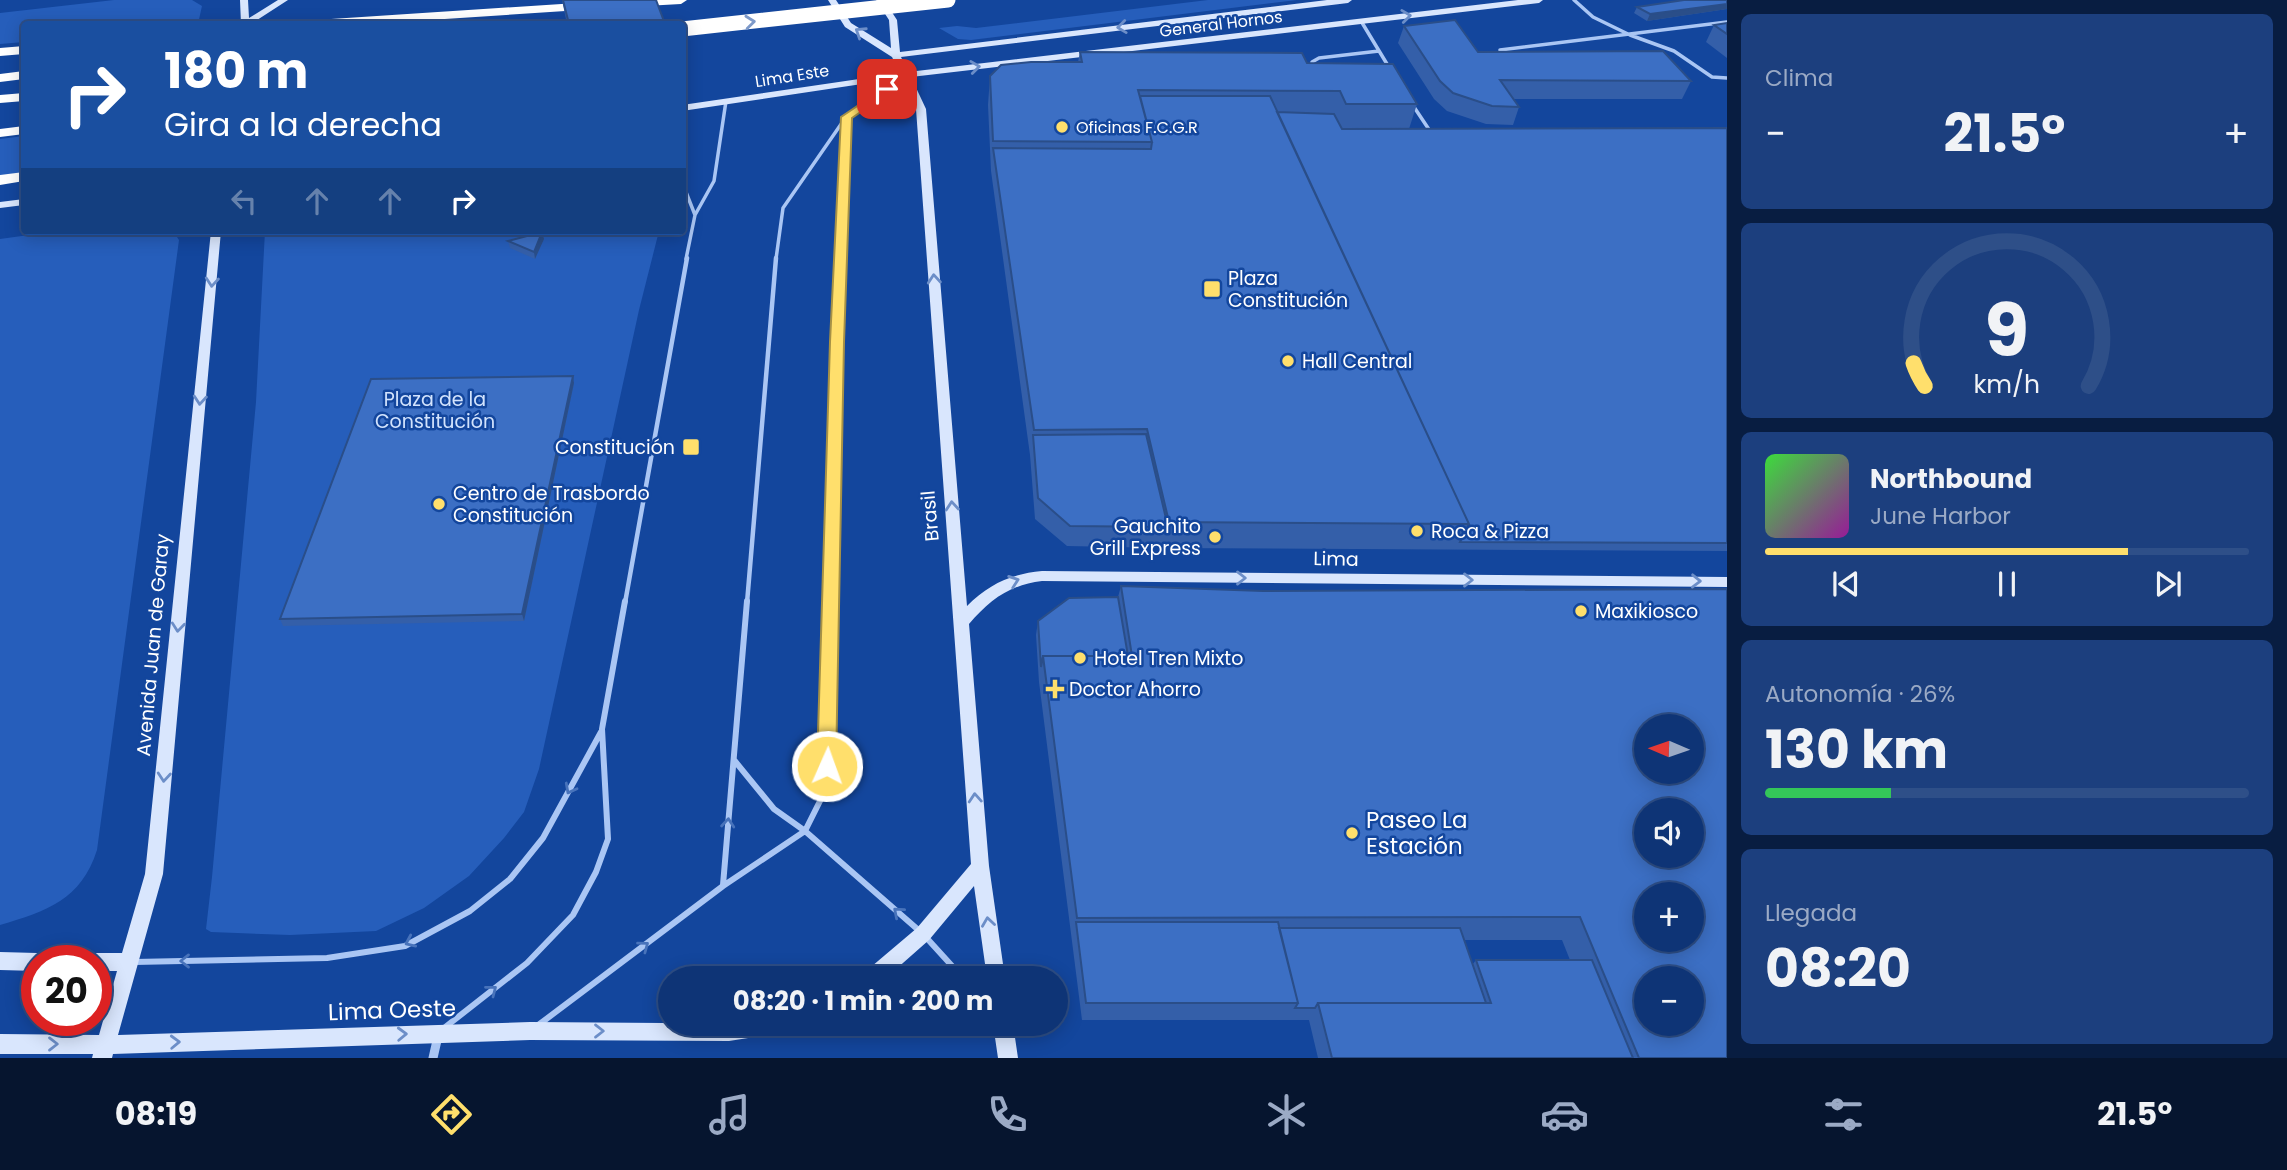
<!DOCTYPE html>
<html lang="es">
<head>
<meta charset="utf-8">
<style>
  body { margin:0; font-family:Poppins,sans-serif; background:#1c3f7e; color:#f1f3f6; height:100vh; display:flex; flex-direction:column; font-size:26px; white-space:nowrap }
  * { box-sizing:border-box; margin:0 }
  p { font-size:23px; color:#9baac5 }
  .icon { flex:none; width:38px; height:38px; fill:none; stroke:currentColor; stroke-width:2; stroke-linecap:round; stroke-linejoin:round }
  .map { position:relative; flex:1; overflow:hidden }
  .drawer { display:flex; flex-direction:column; gap:14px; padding:14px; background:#081d41; width:560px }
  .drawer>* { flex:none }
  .hud { position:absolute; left:21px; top:21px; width:665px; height:214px; border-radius:7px; box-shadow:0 4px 18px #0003,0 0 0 2px #2e4f88; background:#1a4fa0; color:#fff; overflow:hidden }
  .needle { width:46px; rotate:272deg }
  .fabs { position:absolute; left:1634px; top:714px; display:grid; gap:14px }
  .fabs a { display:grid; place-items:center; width:70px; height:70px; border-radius:50%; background:#0e3476; box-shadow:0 4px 18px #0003,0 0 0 2px #2e4f88; font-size:35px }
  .speed { position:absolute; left:21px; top:945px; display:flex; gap:14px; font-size:35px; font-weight:700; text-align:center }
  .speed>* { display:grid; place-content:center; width:91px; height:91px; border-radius:50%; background:#0e3476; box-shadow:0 4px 18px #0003,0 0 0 2px #2e4f88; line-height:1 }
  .speed .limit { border:10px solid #d22; background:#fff; color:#111 }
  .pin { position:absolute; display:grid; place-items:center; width:60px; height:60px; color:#fff; margin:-30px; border-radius:14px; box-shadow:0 4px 10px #0006 }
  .me { position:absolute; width:77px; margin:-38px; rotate:2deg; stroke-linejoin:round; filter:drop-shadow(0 0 5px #0008) }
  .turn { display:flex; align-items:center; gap:24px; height:147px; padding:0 28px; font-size:32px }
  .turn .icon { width:91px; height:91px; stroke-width:2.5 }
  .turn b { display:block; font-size:49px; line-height:60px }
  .lanes { display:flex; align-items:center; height:66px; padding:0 28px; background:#0003; justify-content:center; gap:35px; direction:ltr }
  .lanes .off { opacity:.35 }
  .big { font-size:52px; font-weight:700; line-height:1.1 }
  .drawer .card { flex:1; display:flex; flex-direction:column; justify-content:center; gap:10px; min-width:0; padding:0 24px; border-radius:10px; background:#1c3f7e }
  .drawer .dial { align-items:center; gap:0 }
  .dial svg { height:182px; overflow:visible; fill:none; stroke:#2e4f88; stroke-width:7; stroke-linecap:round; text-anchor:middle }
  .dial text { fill:#f1f3f6; stroke:none }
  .song { display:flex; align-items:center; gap:21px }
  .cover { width:84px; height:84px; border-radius:10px; background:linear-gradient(135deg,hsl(120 70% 55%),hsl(300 70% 35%)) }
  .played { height:7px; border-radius:4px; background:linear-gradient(90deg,#ffdf6c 75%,#2e4f88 75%) }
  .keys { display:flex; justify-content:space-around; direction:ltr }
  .heat { display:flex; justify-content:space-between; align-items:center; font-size:38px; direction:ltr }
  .charge { height:10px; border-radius:5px; background:linear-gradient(90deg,#34c759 26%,#2e4f88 0) }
  .trip { position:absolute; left:658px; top:966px; width:410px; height:70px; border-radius:35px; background:#0e3476; box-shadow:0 4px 18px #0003,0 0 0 2px #2e4f88; font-weight:700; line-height:70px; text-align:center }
  .menu { display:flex; height:112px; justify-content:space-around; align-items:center; background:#06152f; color:#9baac5 }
  .menu .icon { width:49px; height:49px }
  .menu .selected { color:#ffdf6c }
  .menu b { font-size:32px; color:#f1f3f6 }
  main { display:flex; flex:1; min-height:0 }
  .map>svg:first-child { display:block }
  .green { fill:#265ebb }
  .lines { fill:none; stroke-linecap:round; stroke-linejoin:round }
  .lane-far2 { stroke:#aac6f4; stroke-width:3.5 }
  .lane-far1 { stroke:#aac6f4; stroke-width:4.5 }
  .lane { stroke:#aac6f4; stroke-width:6 }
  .street { stroke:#aac6f4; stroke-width:9 }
  .secondary { fill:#d9e6fd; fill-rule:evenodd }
  .highway { fill:#fff; fill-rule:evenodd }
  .highway-bridge { stroke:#fff; stroke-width:15 }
  .wall { fill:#345fa9; fill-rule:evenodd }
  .shaded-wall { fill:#2a4e89 }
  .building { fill:#3c6fc4; stroke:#2a4e89; stroke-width:2; fill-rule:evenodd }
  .oneway { stroke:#6c8ec8 }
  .oneway2 { stroke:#7d99c9 }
  .oneway3 { stroke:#4873bb }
  .route { fill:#ffdf6c; stroke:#a69146; stroke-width:2 }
  .poi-dot { fill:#ffdf6c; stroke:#13469d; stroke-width:2.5 }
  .labels { text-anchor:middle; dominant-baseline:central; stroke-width:5; stroke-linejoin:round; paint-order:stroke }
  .far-street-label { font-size:16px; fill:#fff; stroke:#13469d }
  .far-poi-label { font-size:16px; fill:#fff; stroke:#13469d; text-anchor:start }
  .poi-label { font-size:19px; fill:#fff; stroke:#13469d; text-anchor:start }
  .park-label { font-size:19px; fill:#d2e3fd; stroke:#13469d }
  .street-label { font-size:19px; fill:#fff; stroke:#13469d }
  .near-poi-label { font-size:23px; fill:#fff; stroke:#13469d; text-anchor:start }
  .near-street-label { font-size:23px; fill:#fff; stroke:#13469d }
</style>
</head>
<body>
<main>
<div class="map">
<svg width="1727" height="1058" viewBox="0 0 1727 1058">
  <rect width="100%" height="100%" fill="#13469d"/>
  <path class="green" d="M114 0H192L202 6 198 24H24V42L0 44V13Z
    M1208 0H1297L971 40 958 39 939 28 957 26 976 28Z
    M24 136V173L0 175V139Z
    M58 231H173L179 240 97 850C81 900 47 911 0 925V239Z
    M265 231H659L639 310 539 769 524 812 504 838 469 876 424 908 376 931 290 935 211 932 206 929 212 877 256 402Z"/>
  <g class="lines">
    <path class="lane-far2" d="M1574 0 1593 17 1630 35 1674 51 1712 77 1727 78
      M1361 21 1390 69
      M1500 50 1727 22
      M1312 69V62L1319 58 1379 51
      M1412 104 1430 131H1433
      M682 182 695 215
      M686 259 695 215 714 181 726 101
      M776 259 783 208 846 117 907 75
      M840 259 846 117"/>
    <path class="lane-far1" d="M625 603 687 258
      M747 603 776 258
      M831 603 840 258"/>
    <path class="lane" d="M734 760 774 809 805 831 923 934 963 978
      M723 885 747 601
      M134 962 327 958 405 946 470 911 510 879 543 838 601 732
      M537 1026 723 886 805 831 822 797 827 766 831 601
      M444 1028 527 963 573 915 596 872 608 839 602 729 625 601"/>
    <path class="street" d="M433 1058 438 1036"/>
    <path class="secondary" d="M240 0H248L249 18 278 0H288L251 24H241Z
      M828 0H836L851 23 891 48 889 20 876 0H884L897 20 900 52 1327 0H1352L1348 3 901 57 908 72 1518 0H1543L1539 3 911 77 926 109 967 606C989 584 1011 574 1042 571L1727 577V587L1042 581C1009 585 990 600 969 624L989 866 1005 978H987L974 886 929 940 886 978H863L865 972 917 928 971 864 916 109 902 78 682 111V105L900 73 892 57 845 27Z
      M24 199V205L0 208V202Z
      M211 231H221L163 874 118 1035 530 1022 796 1024 793 1031 729 1041 530 1040 113 1054 112 1058H92L93 1054H0V1034L99 1035 117 971H96V961H87L89 956 96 953H122L145 874Z
      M0 952 37 953 44 956 46 961H37V971L0 970Z
      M993 1024H1013L1018 1058H998Z"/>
    <path class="highway" d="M624 0H687L681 4 627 7 621 3Z
      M592 2 598 6 596 9 368 24H310L316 20Z
      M24 46V54L0 56V48Z
      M24 71V79L0 82V74Z
      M24 93V101L0 103V95Z
      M24 126V134L0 137V129Z
      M24 172V181L0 185V175Z"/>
    <path class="highway-bridge" d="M682 29 948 0"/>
  </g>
  <path class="wall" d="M562 0H656L665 24H567Z
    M1727 0V9L1647 21 1634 13 1637 7Z
    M1727 23V58L1706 42 1714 25Z
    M1404 26 1478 52 1691 81 1682 99H1513L1519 107 1513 125 1486 124 1447 111 1434 99 1398 43Z
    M1080 52 1307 63 1417 104 1409 129 1727 128V551L1163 548 1067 546 1035 519 1030 455 991 171 988 105 990 76 1078 62Z
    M542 232 544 239 535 259 510 248 508 241Z
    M574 383 524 621 283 626 280 619Z
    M1121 586 1263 591 1727 1058H1318L1309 1020H1082L1039 682 1036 635 1038 621 1118 597ZM1464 940H1562L1570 960H1476L1472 965Z"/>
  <path class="shaded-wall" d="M1727 4V9L1647 21 1650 14Z
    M542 232 544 239 535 259 534 252Z
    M573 376 574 383 524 621 522 614Z"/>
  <path class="building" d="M563 0H656L665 24H569Z
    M1684 0H1727V4L1650 14 1637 7Z
    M1455 20 1478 52 1663 51 1691 81 1500 80 1519 107 1492 106 1453 93 1440 81 1404 26Z
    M1727 23V34L1714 25Z
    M1080 52 1302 53 1307 63 1393 64 1417 104H1346L1340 91 1138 90 1152 142 993 141 990 76 1001 65 1031 62H1082Z
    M1140 96H1270L1469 524 1169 522 1147 429 1034 430 993 148 1151 149 1152 142Z
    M1277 112 1334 114 1342 129 1727 128V543L1460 542 1469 524Z
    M542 232 534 252 508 241Z
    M573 376 522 614 280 619 371 379Z
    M1146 434 1168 527 1070 526 1038 498 1033 435Z
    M1121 586 1263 591 1727 589V1058H1639L1580 917 1077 918 1043 656H1132ZM1647 726H1692V772H1647ZM1647 810H1692V856H1647ZM1647 894H1692V940H1647ZM1647 978H1692V1024H1647Z
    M1118 597 1128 656H1043L1041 667 1038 621 1069 598Z
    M1076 922H1278L1298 1003H1086Z
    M1279 928H1460L1486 1003H1318L1315 1008H1295L1298 1003Z
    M1476 960H1592L1633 1058H1332L1318 1003H1491Z"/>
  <defs><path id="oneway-chevron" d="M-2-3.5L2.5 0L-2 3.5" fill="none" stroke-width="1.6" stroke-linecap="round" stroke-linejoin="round" transform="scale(1.75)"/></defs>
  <g class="oneway">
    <use href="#oneway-chevron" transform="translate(1406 16) rotate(-7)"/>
    <use href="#oneway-chevron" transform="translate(1122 27) rotate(173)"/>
    <use href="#oneway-chevron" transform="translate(860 32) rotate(-147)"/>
    <use href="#oneway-chevron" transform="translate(975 67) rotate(-7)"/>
    <use href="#oneway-chevron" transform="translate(934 279) rotate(-95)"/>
    <use href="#oneway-chevron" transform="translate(212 282) rotate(95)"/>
    <use href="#oneway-chevron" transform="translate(200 400) rotate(95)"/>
    <use href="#oneway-chevron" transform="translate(952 506) rotate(-95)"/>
    <use href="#oneway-chevron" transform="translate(1241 578)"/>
    <use href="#oneway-chevron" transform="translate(1468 580)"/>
    <use href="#oneway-chevron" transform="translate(1014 581) rotate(-19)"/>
    <use href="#oneway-chevron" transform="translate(1696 581) rotate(1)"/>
    <use href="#oneway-chevron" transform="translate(178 627) rotate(96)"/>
    <use href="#oneway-chevron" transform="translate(164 777) rotate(95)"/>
    <use href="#oneway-chevron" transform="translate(975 798) rotate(-94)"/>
    <use href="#oneway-chevron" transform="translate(988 922) rotate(-98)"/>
    <use href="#oneway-chevron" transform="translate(599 1031)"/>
    <use href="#oneway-chevron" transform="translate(402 1034) rotate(-2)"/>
    <use href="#oneway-chevron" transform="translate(175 1042) rotate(-2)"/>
    <use href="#oneway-chevron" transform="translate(53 1044)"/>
  </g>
  <use class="oneway2" href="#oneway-chevron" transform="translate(750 22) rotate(-6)"/>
  <g class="oneway3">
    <use href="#oneway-chevron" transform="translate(570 789) rotate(118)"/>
    <use href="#oneway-chevron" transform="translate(728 823) rotate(-85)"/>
    <use href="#oneway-chevron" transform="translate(898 912) rotate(-139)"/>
    <use href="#oneway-chevron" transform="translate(410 942) rotate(156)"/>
    <use href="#oneway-chevron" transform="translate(644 946) rotate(-37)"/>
    <use href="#oneway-chevron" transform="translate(185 961) rotate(180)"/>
    <use href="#oneway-chevron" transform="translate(492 990) rotate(-38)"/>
  </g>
  <path class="route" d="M887 86 892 89 891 91 852 118 844 342 836 766 833 771 827 773 820 771 817 766 830 342 841 117Z"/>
  <g class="poi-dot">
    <circle cx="1062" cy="127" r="7"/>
    <rect x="1203" y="280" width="18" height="18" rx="3.5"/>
    <circle cx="1288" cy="361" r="7"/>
    <rect x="682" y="438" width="18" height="18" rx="3.5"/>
    <circle cx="439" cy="504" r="7"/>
    <circle cx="1417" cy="531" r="7"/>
    <circle cx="1215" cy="537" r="7"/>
    <circle cx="1581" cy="611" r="7"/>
    <circle cx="1080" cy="658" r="7"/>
    <path d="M1051.5 678.5h7v7h7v7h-7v7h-7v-7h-7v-7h7z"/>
    <circle cx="1352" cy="833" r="7"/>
  </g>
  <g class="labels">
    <g class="far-street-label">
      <text transform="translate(1221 24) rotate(-7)">General Hornos</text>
      <text transform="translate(792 76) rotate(-9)">Lima Este</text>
    </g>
    <g class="far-poi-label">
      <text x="1076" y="127">Oficinas F.C.G.R</text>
    </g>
    <g class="poi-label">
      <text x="1228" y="278">Plaza<tspan x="1228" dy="22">Constitución</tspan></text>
      <text x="1302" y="361">Hall Central</text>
      <text x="675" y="447" text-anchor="end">Constitución</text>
      <text x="453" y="493">Centro de Trasbordo<tspan x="453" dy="22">Constitución</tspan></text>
      <text x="1201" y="526" text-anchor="end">Gauchito<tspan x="1201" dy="22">Grill Express</tspan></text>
      <text x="1431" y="531">Roca &amp; Pizza</text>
      <text x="1595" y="611">Maxikiosco</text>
      <text x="1094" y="658">Hotel Tren Mixto</text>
      <text x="1069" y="689">Doctor Ahorro</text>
    </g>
    <g class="park-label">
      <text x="435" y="399">Plaza de la<tspan x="435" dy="22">Constitución</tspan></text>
    </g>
    <g class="street-label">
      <text transform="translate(930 516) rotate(-95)">Brasil</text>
      <text transform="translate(1336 559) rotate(1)">Lima</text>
      <text transform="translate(153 645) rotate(-85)">Avenida Juan de Garay</text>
    </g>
    <g class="near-poi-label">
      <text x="1366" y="820">Paseo La<tspan x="1366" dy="26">Estación</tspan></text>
    </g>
    <g class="near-street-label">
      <text transform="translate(392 1010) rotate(-2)">Lima Oeste</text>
    </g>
  </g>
</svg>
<div class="fabs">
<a><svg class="needle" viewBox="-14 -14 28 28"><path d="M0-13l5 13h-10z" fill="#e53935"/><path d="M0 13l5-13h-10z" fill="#9baac5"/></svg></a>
<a><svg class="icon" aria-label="sound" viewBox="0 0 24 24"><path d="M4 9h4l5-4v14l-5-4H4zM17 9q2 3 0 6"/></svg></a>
<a>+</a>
<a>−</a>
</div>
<div class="speed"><div class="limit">20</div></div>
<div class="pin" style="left:887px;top:89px;background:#d93025"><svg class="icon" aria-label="arrive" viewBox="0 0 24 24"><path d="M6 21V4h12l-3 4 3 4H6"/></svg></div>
<svg class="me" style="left:827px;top:766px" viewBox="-20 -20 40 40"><circle r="17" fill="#ffdf6c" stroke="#fff" stroke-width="3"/><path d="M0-11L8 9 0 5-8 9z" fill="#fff"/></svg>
<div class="trip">08:20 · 1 min · 200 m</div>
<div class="hud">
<div class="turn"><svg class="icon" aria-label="right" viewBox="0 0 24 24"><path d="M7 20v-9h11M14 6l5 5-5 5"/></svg><div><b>180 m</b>Gira a la derecha</div></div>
<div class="lanes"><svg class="icon off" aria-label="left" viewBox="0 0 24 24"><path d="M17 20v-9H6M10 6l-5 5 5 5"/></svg><svg class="icon off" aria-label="ahead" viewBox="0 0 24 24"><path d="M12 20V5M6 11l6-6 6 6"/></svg><svg class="icon off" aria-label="ahead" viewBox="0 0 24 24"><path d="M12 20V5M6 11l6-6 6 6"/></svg><svg class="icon" aria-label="right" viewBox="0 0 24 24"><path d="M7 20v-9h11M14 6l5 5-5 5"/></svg></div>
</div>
</div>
<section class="drawer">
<div class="card"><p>Clima</p>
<div class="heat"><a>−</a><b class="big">21.5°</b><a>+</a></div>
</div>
<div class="card dial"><svg viewBox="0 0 100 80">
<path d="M14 69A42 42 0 1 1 86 69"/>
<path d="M14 69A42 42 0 0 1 9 59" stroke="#ffdf6c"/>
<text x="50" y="56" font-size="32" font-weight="700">9</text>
<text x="50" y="72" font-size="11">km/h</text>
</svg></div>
<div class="card">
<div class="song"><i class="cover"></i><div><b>Northbound</b><p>June Harbor</p></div></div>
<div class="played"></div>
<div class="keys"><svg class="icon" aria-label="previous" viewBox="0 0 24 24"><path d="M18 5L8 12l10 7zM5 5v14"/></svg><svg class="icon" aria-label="pause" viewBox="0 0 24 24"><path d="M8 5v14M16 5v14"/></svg><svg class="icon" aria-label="next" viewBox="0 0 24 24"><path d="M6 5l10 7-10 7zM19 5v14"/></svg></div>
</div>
<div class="card"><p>Autonomía · 26%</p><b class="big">130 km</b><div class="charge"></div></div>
<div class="card"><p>Llegada</p><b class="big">08:20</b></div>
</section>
</main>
<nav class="menu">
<b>08:19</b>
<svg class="icon selected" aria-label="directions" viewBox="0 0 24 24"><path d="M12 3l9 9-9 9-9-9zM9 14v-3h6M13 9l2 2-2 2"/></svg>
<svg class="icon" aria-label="music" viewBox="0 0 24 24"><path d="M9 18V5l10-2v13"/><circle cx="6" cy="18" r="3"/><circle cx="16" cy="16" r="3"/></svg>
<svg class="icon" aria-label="phone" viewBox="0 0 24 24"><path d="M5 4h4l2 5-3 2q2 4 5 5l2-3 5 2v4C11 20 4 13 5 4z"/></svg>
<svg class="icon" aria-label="climate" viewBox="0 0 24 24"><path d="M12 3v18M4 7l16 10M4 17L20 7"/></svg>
<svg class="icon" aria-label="car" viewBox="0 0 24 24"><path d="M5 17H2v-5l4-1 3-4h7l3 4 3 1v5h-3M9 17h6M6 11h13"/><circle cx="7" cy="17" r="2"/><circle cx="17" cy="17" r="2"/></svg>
<svg class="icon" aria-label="filters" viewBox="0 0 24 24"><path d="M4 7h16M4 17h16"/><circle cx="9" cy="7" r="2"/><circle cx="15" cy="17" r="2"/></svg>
<b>21.5°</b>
</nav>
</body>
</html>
